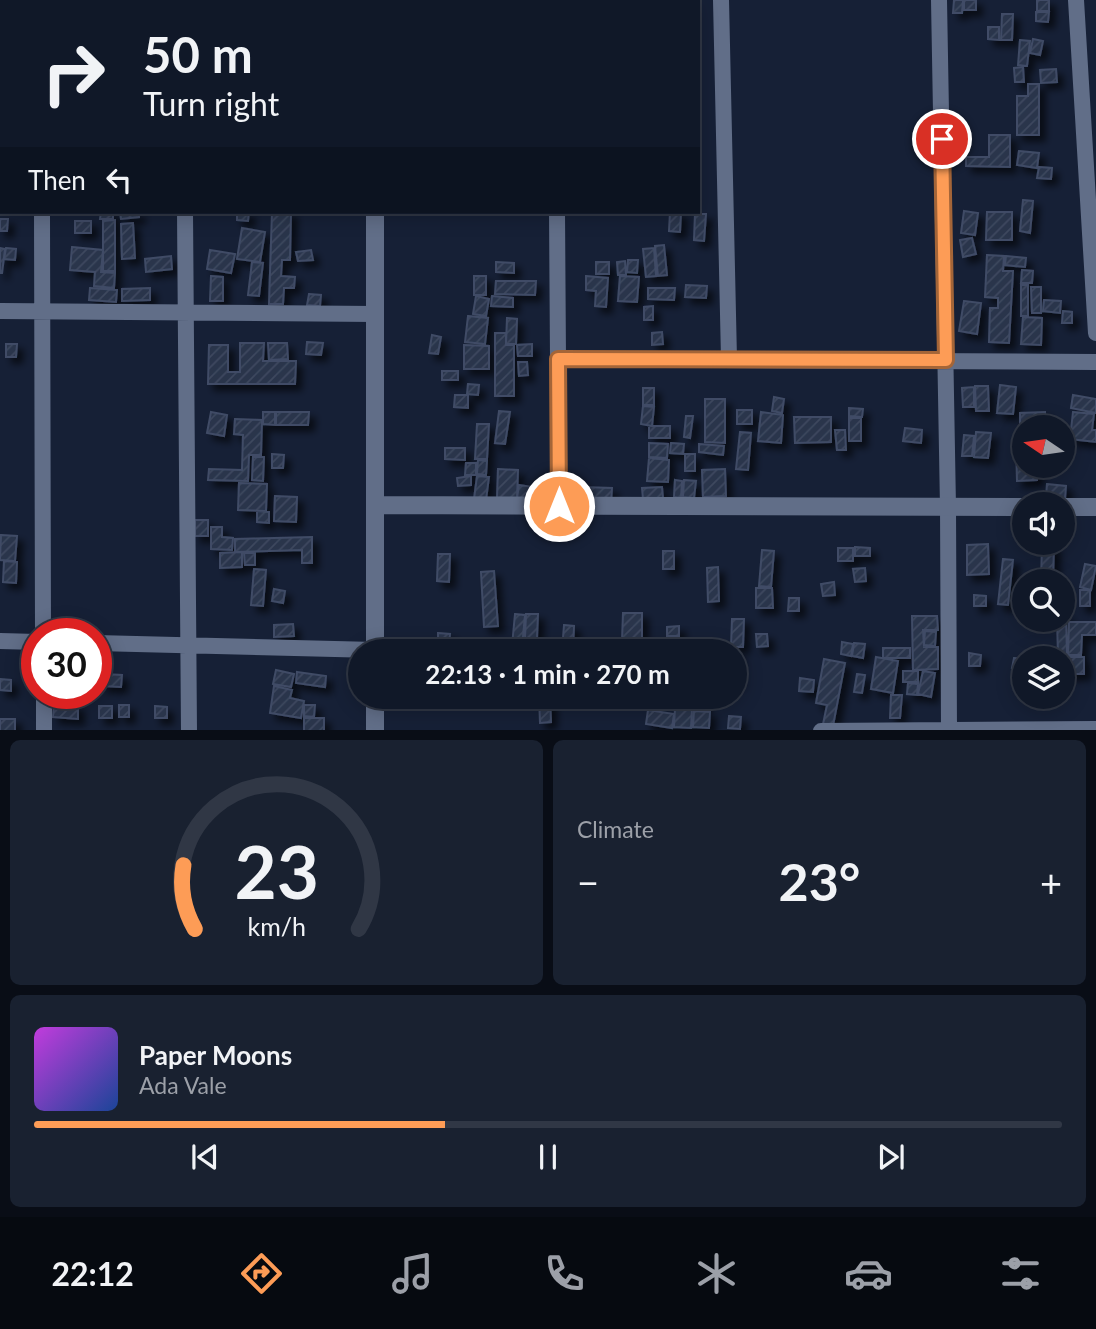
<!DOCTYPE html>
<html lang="en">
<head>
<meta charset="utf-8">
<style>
  body { margin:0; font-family:Lato,sans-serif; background:#192130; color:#f1f3f6; height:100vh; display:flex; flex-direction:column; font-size:26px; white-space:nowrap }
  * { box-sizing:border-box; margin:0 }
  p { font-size:23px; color:#9ca0a8 }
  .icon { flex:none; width:38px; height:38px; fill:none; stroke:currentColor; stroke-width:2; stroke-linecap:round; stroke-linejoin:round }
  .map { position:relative; height:730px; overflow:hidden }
  .drawer { display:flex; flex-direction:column; gap:10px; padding:10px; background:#090d16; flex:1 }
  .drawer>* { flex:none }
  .guide { position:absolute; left:0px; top:0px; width:700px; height:214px; box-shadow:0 4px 18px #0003,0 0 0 2px #303745; background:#101828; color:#f1f3f6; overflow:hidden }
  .needle { width:46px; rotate:283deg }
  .controls { position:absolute; left:1012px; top:415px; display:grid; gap:14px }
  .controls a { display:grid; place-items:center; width:63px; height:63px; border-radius:50%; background:#101828; box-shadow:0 4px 18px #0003,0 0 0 2px #303745; font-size:35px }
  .speed { position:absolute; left:21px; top:618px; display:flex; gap:14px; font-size:35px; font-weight:700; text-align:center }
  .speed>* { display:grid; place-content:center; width:91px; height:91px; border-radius:50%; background:#101828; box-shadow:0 4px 18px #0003,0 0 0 2px #303745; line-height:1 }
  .speed .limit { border:10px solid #d22; background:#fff; color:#111 }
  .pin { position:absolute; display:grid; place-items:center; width:60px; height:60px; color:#fff; margin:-30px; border:4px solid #fff; border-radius:50%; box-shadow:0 2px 7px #0007 }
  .me { position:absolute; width:77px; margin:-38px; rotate:0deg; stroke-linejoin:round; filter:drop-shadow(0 0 5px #0008) }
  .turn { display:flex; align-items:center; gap:24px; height:147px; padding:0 28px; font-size:32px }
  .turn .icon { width:91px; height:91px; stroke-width:2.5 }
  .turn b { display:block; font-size:49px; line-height:60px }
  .then { display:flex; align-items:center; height:66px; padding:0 28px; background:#0003; gap:14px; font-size:26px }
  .big { font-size:52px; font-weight:700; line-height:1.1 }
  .drawer .tile { flex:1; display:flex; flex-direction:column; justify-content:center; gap:10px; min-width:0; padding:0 24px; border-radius:10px; background:#192130 }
  .drawer .dial { align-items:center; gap:0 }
  .dial svg { height:182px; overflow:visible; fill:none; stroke:#303745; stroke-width:7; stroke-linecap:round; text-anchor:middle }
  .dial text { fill:#f1f3f6; stroke:none }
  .song { display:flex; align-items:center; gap:21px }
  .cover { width:84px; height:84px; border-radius:10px; background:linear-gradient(135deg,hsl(290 70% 55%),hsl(220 70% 35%)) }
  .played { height:7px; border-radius:4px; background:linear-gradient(90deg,#fd9c56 40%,#303745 40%) }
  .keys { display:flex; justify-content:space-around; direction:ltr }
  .heat { display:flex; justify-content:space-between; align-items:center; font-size:38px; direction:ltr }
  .drawer .tiles { flex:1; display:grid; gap:10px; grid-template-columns:1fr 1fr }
  .tile:last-child { grid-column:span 2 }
  .trip { position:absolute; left:348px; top:639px; width:399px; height:70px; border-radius:35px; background:#101828; box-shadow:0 4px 18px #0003,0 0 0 2px #303745; font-weight:700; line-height:70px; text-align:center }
  .tabs { display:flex; height:112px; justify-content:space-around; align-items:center; background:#060a10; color:#9ca0a8 }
  .tabs .icon { width:49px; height:49px }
  .tabs .active { color:#fd9c56 }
  .tabs b { font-size:32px; color:#f1f3f6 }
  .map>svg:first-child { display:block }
  .building { fill:url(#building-hatch); stroke:#404c66; stroke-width:2; filter:url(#shadow) }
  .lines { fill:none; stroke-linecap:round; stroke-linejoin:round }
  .street { stroke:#616e88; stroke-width:16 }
  .secondary { stroke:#616e88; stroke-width:18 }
  .route-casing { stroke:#a46538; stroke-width:18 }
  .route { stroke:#fd9c56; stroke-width:12 }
</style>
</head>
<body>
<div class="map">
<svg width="1096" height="731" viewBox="0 0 1096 731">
  <defs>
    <pattern id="building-hatch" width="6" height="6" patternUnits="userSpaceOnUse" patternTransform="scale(1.75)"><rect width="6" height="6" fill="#29344c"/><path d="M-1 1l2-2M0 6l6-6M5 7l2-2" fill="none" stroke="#3d485e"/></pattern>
    <filter id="shadow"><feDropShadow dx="6" dy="6" stdDeviation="3.5" flood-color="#0009"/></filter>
  </defs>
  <rect width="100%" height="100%" fill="#162036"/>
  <path class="building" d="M954 0H963L962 13H953Z
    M964 0H976V10H964Z
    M1037 0H1049V11H1037Z
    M1036 12H1049L1048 22 1036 21Z
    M1002 14H1013L1012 40H1001Z
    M988 27H999V40L988 39Z
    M1033 39 1043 41 1040 55 1030 53Z
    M1020 40 1030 41 1027 66 1018 65Z
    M1023 67 1024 82H1015L1014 68Z
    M1056 69 1057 82 1041 83 1040 70Z
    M1028 84H1039V135H1017V96H1028Z
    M989 135H1010V167L966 166V157H989Z
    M1019 151 1039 153 1037 168 1017 165Z
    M1039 167 1052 168 1051 179 1037 178Z
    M1023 200 1033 201 1030 233 1020 231Z
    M964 211 978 213 975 235 961 233Z
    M101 212H113V219H100Z
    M120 212H139V217L121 219Z
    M237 212H249L248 221 237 220Z
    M272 212H291L290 260H282L281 276 295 277 294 288H284L283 304H269Z
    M670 212 681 213 680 232 669 231Z
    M987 212H1012V240H986Z
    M695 214H706L704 241 694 240Z
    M0 219H8L7 231H0Z
    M115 220V271H103V221Z
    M75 221H91V233H75Z
    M133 223 135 258 122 259 121 224Z
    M242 228 265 232 260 262 237 259Z
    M972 238 976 254 963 257 960 240Z
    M664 245 667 275 658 276 655 246Z
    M72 247 103 250 101 272 115 273 114 288 94 286 95 272 70 270Z
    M0 248 5 249 2 273H0Z
    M6 248 16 249 15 260 4 259Z
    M654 248 656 276 646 277 643 249Z
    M210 250 235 254 231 273 207 269Z
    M311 250 313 260 298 261 296 252Z
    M987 255 1004 256 1003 271H1013L1009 343 989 342 990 308H998V298L985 297Z
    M171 256 172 269 146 272 145 259Z
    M1006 256 1026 258 1025 267 1005 265Z
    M628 260H638L637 273 627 272Z
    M625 261 626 275H618L617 262Z
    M252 262 263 263 259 296 248 295Z
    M496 262 514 263V273L496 272Z
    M596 262H609V274H596Z
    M1022 270 1033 271 1032 283H1021Z
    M211 276 223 277V301H210Z
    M474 276H486V295H474Z
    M586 276 608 278 606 307 595 306 596 291 586 290Z
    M620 276 639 277 637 302 618 301Z
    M496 281H536L535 295 495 294Z
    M686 285 707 286 706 298 685 297Z
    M1021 285H1028V316H1021Z
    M1031 287H1041V313H1032Z
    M90 288 117 290 116 302 89 300Z
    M150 288V300L122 301V289Z
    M648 288H675L674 300 648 299Z
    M309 294 321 295 320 306 307 305Z
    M476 296 489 299 486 316 473 314Z
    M492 296 513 298V307L491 306Z
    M1044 300 1061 301 1060 313 1043 311Z
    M964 301 981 303 977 334 959 331Z
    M653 306V320H644V307Z
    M1063 311 1072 312V323H1062Z
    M468 316 488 318 485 344 465 342Z
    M1023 317 1042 318 1041 345 1021 344Z
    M507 318 517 319 516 344H506Z
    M662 332 663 344 652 345V333Z
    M495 333H506V345H514V396H495Z
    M432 335 441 337 438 354 429 353Z
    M307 342 323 343 321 355 306 354Z
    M240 343H264L263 361H296L295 384H208L209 345H228V372H240Z
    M268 343H287L288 359 269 360Z
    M6 344H17L16 357H6Z
    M532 344V356H518L517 345Z
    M464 345 489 346V369H464Z
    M518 362H527L528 375 519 376Z
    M442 371H458V380H442Z
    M468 384 479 385 478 395 467 394Z
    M1000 385 1016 387 1013 414 997 413Z
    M975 386H988L989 411H976Z
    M974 387V407H963L962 388Z
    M643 388H654V405H643Z
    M455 395H468V408L454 407Z
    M1073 395 1096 399V413L1071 408Z
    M774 397 784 399 782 413 772 411Z
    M705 399H725V443L705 442Z
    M643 406 654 407 652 426 641 424Z
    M849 408 863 409 862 417 849 416Z
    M737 410H752V424H737Z
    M499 411 510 412 505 444 495 443Z
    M211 412 227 415 224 436 207 433Z
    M263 412H275V425L263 424Z
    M276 412H309L308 425H276Z
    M761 412 783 415 781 443 758 441Z
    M1045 412V427H1024V441H1020V413Z
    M1073 412 1094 414 1092 430H1096V442L1070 439Z
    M686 416H693L690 438 684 437Z
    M794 417H831V442L795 443Z
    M849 418H861V441H849Z
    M235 419 262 420 261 455H249L248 481 208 480 209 469 242 470 243 435 234 434Z
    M477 424H489L487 459H475Z
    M649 426H670V438H649Z
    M905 428 922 430 921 443 903 441Z
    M835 430H845L846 450H837Z
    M740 432 751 433 748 470 736 469Z
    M976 432 991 433 988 458 974 457Z
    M964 435 974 436 972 456H962Z
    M649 443 668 444 667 458 649 457Z
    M671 443 684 444 683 454 670 453Z
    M1016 443H1024V466H1037V480L1017 481Z
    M699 444 724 446 723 455 699 452Z
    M445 448H465V460L445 459Z
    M272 454 284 455 283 468H272Z
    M685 454H695V471H685Z
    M253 457H264L263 481 252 480Z
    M649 458 669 460 668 482 647 481Z
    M478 460 487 461 486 475 477 474Z
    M466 463H476V475H465Z
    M498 469 518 470 517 499 497 498Z
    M725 469 726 496 703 497 702 470Z
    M471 476V485L458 486 457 478Z
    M477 476 489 477 486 500 474 499Z
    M675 480 682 481 681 498 674 497Z
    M684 480 696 481 694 498 683 497Z
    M239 483 267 484 266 511 238 510Z
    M1047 484 1066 486 1065 499 1046 497Z
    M519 485 533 487 532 500 517 498Z
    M534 487H546V499H534Z
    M582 487 612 488 611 503 581 501Z
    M662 487 663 498 643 499 642 488Z
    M275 496 297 497 296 522 274 521Z
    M257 511 269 512V523L257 522Z
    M195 520H208V536H195Z
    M211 527H222V537L233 538 232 550 211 549Z
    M1 535 17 536 15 561 0 560Z
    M312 537V563H302V550L235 552V539Z
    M988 544 989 574 967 575V545Z
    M1042 545H1054L1053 581H1041Z
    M855 547 870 548V556H855Z
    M838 548H853V561H838Z
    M762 550 774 551 771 587 759 586Z
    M663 551H674V569H663Z
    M242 552V567L220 568V553Z
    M244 553H255V565H245Z
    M438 554H450L449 582 437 581Z
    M1003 559 1013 560 1008 605 998 604Z
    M4 561 17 562 16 583 3 582Z
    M1085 564 1096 566 1091 590 1080 587Z
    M718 567 719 601 708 602 707 568Z
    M865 568 866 581 855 582 853 569Z
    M254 569 266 570 263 606 251 605Z
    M494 571 498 626 484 627 481 572Z
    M834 582 835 595 823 596 821 584Z
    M756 588H772L773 608H756Z
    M274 589 285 591 283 603 272 601Z
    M1080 590H1090V606H1080Z
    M974 595 986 596V606H974Z
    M789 598H799V611H788Z
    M623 613H642V641H622Z
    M515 614 525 615 522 647 512 646Z
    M526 614H538L537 638H525Z
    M1062 615H1066L1067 655H1058L1057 620H1062Z
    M912 616H937L938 630H923L924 647H938V669L913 670Z
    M732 619H744L743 647H731Z
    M1069 622H1096V635H1082L1081 655H1068Z
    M293 624 294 636 274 637V625Z
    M564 625 574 626 573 651H562Z
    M679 626V636H667V627Z
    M925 631 936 632 935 646 924 645Z
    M438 633 450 634 449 647 438 646Z
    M756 634H767L768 646 757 647Z
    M547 642 558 643 557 651H546Z
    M842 642 853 644 851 656 841 654Z
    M854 643 865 644 863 658 852 656Z
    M883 648H910V658H883Z
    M735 653H738L737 682H735Z
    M969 653 981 655 980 666H969Z
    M876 657 898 661 893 693 871 689Z
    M1057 657H1084V674H1062V658Z
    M1014 658 1024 659V669L1012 668Z
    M824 659 845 663 832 731 822 729 827 705 816 703Z
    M276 670 294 674 291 687 273 684Z
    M903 671H918V682H903Z
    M923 671 935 673 931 697 918 694Z
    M297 672 326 676 325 687 296 683Z
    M103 674 122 675 121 687 102 686Z
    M857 674 865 675 862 693 854 692Z
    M800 678 814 680 813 692 799 691Z
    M0 679 11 680V691L0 690Z
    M908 683 918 684 917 695 907 694Z
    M274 686 292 690 290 698 304 701 301 718 270 713Z
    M55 693H66L65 705 78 706V719L53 717Z
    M891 695H902L900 718H890Z
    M539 696H550L551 722 540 723Z
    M683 696H705L704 707 683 705Z
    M119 705H129V717H119Z
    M304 705H315L314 717 304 716Z
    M99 706H112V718H99Z
    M155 706 167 707V718H155Z
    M675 708 692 709 691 728 674 727Z
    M648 710 674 714 672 728 646 724Z
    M694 711 710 712 709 728 693 727Z
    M729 716 741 717 740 729 728 728Z
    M304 718H324V731H304Z
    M0 719H15V731H0Z"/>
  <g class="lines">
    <path class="street" d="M183 0V2
      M556 0V2
      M721 0 729 359
      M939 0 948 507 949 731
      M1076 0 1096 333
      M42 2V0
      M0 64H2
      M42 212 43 634
      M185 212 189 731
      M557 212 559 506
      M0 311 375 314
      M558 359 1096 362
      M0 641 37 642
      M96 643 375 650
      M44 693V731
      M821 731 1096 729"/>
    <path class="secondary" d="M374 0V2
      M375 212V651
      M375 505 1024 507
      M1062 507H1096
      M375 696V731"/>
  </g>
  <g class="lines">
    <defs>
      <path id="route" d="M559 506 558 359 946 360 942 139"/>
    </defs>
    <use href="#route" class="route-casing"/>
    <use href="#route" class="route"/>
  </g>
</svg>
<div class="controls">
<a><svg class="needle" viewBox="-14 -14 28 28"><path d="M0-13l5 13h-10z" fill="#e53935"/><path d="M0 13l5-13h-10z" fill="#9ca0a8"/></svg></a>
<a><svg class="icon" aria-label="sound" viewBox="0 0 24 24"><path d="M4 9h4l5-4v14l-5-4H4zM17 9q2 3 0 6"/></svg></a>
<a><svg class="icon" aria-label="search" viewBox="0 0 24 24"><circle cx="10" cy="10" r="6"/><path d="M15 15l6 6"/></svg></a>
<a><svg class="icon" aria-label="layers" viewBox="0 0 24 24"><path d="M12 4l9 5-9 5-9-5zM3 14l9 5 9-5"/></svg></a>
</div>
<div class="speed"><div class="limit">30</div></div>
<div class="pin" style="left:942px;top:139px;background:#d93025"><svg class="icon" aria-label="arrive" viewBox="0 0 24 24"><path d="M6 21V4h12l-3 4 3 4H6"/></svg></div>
<svg class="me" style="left:559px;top:506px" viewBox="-20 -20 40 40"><circle r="17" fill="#fd9c56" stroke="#fff" stroke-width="3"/><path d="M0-11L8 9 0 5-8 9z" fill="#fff"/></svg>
<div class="trip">22:13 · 1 min · 270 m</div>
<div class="guide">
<div class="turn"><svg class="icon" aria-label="right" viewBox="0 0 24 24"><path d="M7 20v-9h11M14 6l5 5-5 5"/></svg><div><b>50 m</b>Turn right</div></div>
<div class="then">Then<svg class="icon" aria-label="left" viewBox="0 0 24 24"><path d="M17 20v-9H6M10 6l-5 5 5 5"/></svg></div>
</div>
</div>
<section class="drawer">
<div class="tiles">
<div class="tile dial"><svg viewBox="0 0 100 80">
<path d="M14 69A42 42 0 1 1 86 69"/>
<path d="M14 69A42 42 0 0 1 9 41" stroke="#fd9c56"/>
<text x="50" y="56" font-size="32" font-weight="700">23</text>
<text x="50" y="72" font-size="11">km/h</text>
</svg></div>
<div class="tile"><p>Climate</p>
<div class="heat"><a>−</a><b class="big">23°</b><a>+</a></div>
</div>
<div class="tile">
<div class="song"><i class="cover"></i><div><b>Paper Moons</b><p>Ada Vale</p></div></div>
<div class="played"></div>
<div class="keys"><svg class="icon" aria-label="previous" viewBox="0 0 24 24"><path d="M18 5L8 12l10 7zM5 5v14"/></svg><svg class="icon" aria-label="pause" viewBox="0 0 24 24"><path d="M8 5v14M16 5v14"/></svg><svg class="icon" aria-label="next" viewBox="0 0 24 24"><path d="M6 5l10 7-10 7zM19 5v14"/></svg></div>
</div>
</div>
</section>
<nav class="tabs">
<b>22:12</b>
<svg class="icon active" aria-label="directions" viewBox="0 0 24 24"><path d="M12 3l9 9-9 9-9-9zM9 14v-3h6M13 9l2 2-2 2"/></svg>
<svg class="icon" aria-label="music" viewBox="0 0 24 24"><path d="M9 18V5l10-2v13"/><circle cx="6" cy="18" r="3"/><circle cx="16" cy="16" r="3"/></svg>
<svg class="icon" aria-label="phone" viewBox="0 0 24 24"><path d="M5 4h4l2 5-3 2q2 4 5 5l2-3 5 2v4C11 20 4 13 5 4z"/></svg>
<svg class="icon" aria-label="climate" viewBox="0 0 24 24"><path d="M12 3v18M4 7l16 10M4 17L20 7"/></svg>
<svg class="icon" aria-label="car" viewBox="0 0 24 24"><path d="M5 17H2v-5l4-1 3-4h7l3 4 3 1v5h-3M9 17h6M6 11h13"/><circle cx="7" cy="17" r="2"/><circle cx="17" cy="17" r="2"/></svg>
<svg class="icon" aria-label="filters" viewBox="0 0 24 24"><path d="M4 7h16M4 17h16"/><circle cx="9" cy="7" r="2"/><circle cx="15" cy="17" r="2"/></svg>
</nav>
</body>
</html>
